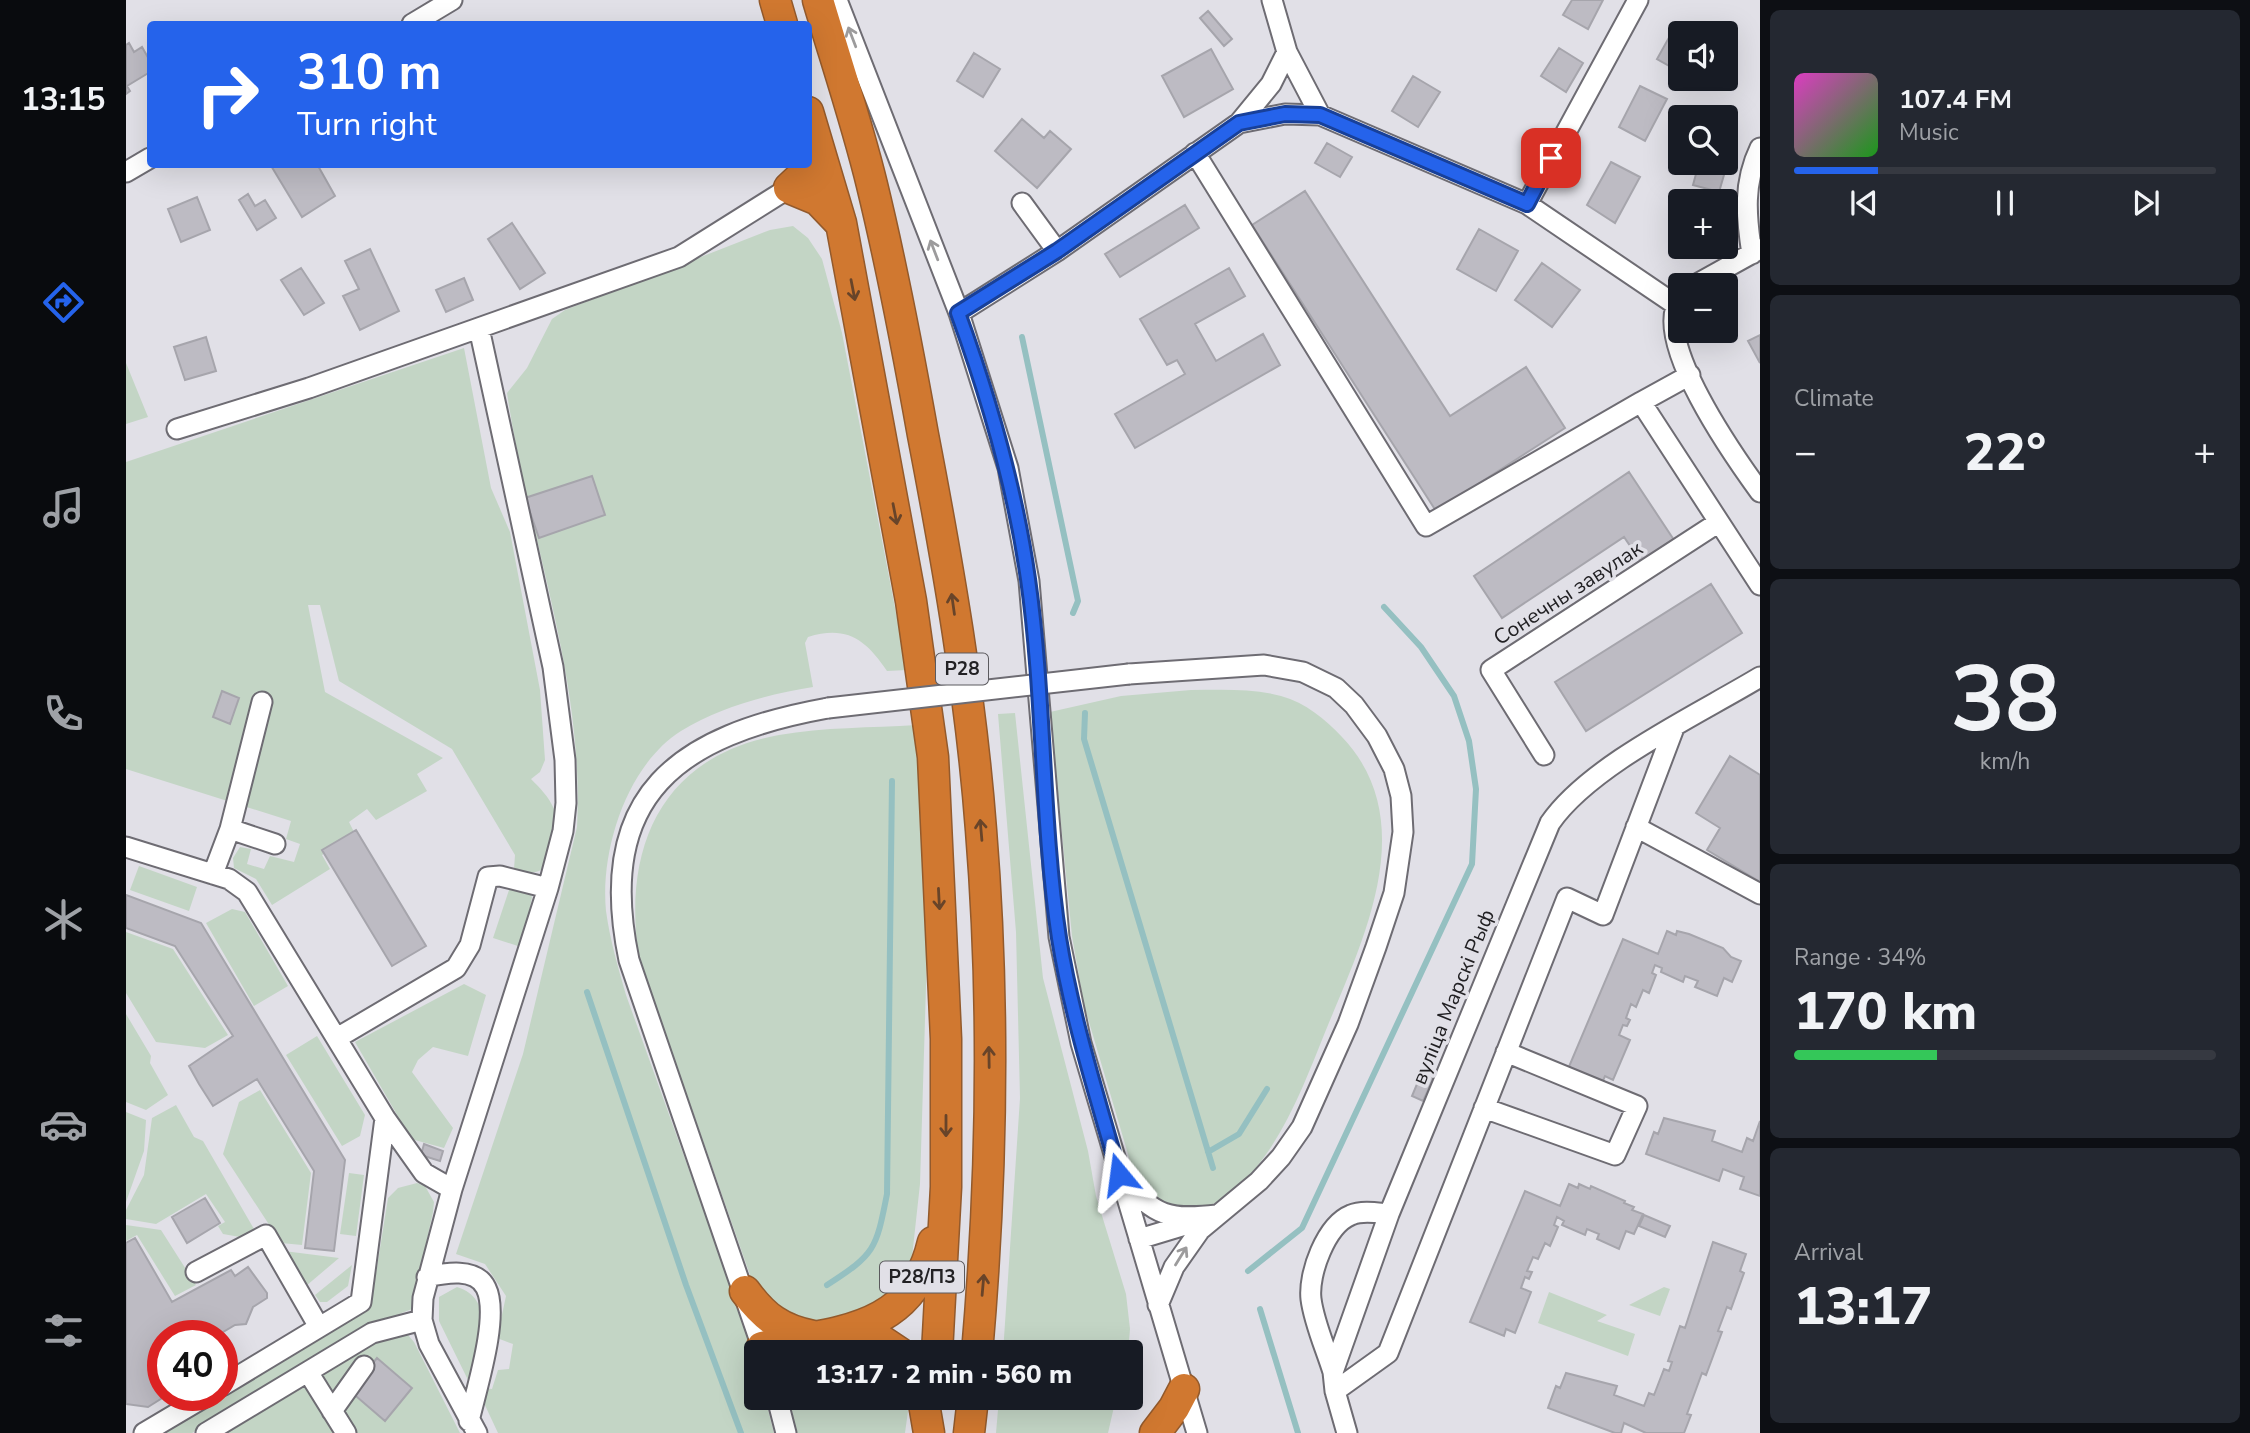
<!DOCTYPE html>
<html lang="en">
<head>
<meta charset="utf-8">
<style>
  body { margin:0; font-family:"Nunito Sans",sans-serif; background:#242831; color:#f1f3f6; height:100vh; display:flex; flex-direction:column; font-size:26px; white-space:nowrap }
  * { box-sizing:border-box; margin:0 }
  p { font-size:23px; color:#9ea1a6 }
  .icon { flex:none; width:38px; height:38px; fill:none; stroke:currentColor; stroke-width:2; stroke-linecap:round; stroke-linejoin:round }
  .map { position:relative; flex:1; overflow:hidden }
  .panel { display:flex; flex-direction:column; gap:10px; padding:10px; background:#0d0f14; width:490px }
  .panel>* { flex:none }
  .hud { position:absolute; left:21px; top:21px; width:665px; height:147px; border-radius:7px; box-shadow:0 7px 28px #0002; background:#2563eb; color:#fff; overflow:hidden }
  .tools { position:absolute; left:1542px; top:21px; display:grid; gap:14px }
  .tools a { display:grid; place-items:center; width:70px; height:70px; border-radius:7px; background:#171b24; box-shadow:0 7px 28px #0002; font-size:35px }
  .speed { position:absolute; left:21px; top:1320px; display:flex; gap:14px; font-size:35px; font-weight:700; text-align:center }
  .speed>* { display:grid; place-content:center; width:91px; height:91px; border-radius:50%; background:#171b24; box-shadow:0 7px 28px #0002; line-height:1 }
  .speed .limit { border:10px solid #d22; background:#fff; color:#111 }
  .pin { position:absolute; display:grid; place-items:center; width:60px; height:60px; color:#fff; margin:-30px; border-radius:14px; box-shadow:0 4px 10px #0006 }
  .me { position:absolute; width:77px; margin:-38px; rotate:344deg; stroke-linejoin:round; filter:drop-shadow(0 0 5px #0008) }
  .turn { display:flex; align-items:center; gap:24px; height:147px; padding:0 35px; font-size:32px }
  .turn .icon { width:91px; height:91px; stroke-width:2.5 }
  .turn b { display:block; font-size:49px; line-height:60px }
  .big { font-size:52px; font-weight:800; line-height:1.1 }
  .panel .card { flex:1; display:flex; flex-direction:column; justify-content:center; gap:10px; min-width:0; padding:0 24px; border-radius:10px; background:#242831 }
  .panel .dial { align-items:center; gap:0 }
  .dial b { font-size:91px; line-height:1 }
  .song { display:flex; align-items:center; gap:21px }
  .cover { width:84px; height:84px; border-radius:10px; background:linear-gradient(135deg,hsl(310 70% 55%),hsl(120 70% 35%)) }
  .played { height:7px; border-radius:4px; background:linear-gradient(90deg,#2563eb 20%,#363941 20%) }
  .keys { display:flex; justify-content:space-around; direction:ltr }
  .heat { display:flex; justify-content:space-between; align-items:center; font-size:38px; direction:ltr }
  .charge { height:10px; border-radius:5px; background:linear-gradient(90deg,#34c759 34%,#363941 0) }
  .trip { position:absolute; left:618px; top:1340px; width:399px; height:70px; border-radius:7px; background:#171b24; box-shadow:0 7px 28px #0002; font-weight:800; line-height:70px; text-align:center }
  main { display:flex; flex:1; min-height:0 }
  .tab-bar { display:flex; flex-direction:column; width:126px; justify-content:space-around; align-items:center; background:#090b0e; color:#9ea1a6 }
  .tab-bar .icon { width:49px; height:49px }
  .tab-bar .active { color:#2563eb }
  .tab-bar b { font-size:32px; color:#f1f3f6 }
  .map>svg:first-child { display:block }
  .green { fill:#c3d5c5 }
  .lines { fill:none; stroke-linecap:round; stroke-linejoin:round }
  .stream { stroke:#95c0c1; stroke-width:6 }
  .building { fill:#bdbbc3; stroke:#a6a5ac; stroke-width:2 }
  .minor-casing { stroke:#6e6c73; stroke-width:23 }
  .highway-casing { stroke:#935a2c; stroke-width:33 }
  .minor { stroke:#fff; stroke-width:19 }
  .highway { stroke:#d07830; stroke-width:30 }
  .minor-bridge-casing { stroke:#6e6c73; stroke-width:23; stroke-linecap:butt }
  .minor-bridge { stroke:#fff; stroke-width:19 }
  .oneway { stroke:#9c9b9c }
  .oneway2 { stroke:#684429 }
  .route-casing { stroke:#184099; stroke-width:18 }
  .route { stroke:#2563eb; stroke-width:12 }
  .labels { text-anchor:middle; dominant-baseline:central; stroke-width:7; stroke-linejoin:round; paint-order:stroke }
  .shield { fill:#e1e0e7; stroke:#5b5a5e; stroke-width:2 }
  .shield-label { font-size:19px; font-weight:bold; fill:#222124 }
  .street-label { font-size:21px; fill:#222124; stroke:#e1e0e7 }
</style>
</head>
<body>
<main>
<nav class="tab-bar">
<b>13:15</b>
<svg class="icon active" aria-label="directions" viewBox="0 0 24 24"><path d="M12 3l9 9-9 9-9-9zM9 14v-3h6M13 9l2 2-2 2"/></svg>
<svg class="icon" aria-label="music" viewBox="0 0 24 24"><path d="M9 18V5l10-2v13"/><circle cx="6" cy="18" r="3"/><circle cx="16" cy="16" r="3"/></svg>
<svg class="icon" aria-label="phone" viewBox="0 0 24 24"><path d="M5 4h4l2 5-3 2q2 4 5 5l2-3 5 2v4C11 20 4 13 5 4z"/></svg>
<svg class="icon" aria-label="climate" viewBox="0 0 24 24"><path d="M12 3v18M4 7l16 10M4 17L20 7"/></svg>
<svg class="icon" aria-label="car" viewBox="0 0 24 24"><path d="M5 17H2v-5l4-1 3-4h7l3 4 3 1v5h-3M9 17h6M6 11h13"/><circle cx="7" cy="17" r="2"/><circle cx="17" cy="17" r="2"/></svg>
<svg class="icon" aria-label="filters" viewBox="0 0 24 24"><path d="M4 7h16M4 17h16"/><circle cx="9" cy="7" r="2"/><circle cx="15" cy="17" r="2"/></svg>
</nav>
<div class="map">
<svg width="1634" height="1433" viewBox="0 0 1634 1433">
  <rect width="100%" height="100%" fill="#e1e0e7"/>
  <path class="green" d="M667 226 682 238 696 259 716 333 781 670 761 671C740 640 721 625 682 637L679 643 687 687C640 695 596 706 555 731 501 765 474 850 480 911 484 940 492 967 500 995L626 1345 630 1361V1398H639L648 1433H372L357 1401 358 1388 366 1389 372 1370 383 1369 387 1344 371 1338 380 1296 359 1264 330 1254 397 1054 451 827C459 679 402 537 381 393L401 368 426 319 439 310 644 230Z
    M338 348 365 488 384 532 414 690 419 760 414 772 405 779C414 788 423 797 428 809 433 821 426 864 415 870 407 875 396 871 388 869L389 855 326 749 213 681 194 605H182L199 692 317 758 291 774 301 791 250 820 241 809 223 822 229 834 196 855 204 869 146 905 130 879 108 868 107 858 114 847 125 849 121 864 138 869 144 856 168 862 174 844 160 839 165 821 0 769V462Z
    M0 363 22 417 0 424Z
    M1065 690C1095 690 1126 688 1155 696 1180 703 1199 719 1216 737 1295 820 1239 936 1202 1025 1177 1086 1146 1178 1081 1207 1049 1221 1024 1195 1007 1171L958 1005 946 936 924 712 995 696Z
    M889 713 917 978 962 1151 970 1196 1000 1294 1004 1329 1002 1353H877L894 1098 890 932 872 714Z
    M791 725 801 954 794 1184 786 1257 776 1285 722 1324 666 1321 631 1295 513 958C496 848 535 756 653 735 698 727 745 728 791 725Z
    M13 866 71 887 63 911 4 890Z
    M384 887 403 891 406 897 398 940 392 946 367 938Z
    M106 909 119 912 162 986 128 1006 80 923Z
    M0 932 47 949 102 1035 79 1048 30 1042 0 993Z
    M338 984 360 995 342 1056 307 1047 292 1060 286 1072 327 1128 318 1148 285 1139 229 1042Z
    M0 1014 25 1056 24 1063 42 1095 20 1110 0 1102Z
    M191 1036 239 1115 234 1136 216 1146 160 1055Z
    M134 1090 185 1173 176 1245 155 1243 97 1154 113 1102Z
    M50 1105 68 1137 77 1141 128 1229 114 1237 97 1234 92 1226 99 1222 80 1194 30 1224 0 1219V1210L18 1175 26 1118Z
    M0 1112 20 1120 18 1151 0 1202Z
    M223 1173 238 1175 230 1236 214 1234Z
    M291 1183 299 1186 308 1202 307 1212 286 1309 240 1327 66 1433H35L171 1353 245 1305 262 1198 272 1188Z
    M0 1225 35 1230 70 1285 49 1296 11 1235 0 1241Z
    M158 1251 213 1258 180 1286Z
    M226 1265 222 1286 201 1302H194L189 1295Z
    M331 1287C373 1300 351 1350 342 1380L313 1321V1297Z
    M1538 1287 1544 1289 1534 1316 1503 1305Z
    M1423 1292 1481 1315 1471 1321 1509 1334 1502 1356 1412 1323Z
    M267 1335H282L288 1342 334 1433H89L251 1338Z
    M663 1398H779L782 1411 779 1433H671Z
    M873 1398H990L982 1433H870Z"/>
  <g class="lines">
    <path class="stream" d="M896 337 952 601 947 613
      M959 713 958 739 1087 1168
      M461 992 560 1285 615 1433
      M1082 1152 1113 1134 1141 1089
      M1122 1271 1176 1228 1346 864 1350 789 1343 741 1328 696 1295 647 1258 607
      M701 1285C749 1254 750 1250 761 1194L766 781
      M1134 1309 1172 1433"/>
  </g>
  <path class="building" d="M1446 0H1477L1462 29 1437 15Z
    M1082 11 1106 39 1098 46 1074 18Z
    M1550 25 1565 33H1554V72L1531 59Z
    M3 43 8 52 16 47 24 61V72L1 86 4 91 0 94V45Z
    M1433 48 1457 63 1440 92 1415 76Z
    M1085 49 1107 89 1058 117 1036 76Z
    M848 53 874 69 857 97 831 81Z
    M1287 76 1314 92 1292 127 1266 111Z
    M1514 86 1541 99 1519 141 1493 127Z
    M896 119 918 138 924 131 945 149 911 188 869 151Z
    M1201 143 1226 157 1214 177 1189 163Z
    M1485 162 1514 177 1489 223 1461 205Z
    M1573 163 1600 168 1593 192 1567 185Z
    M144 164H191L209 196 176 217Z
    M1179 191 1324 416 1400 367 1439 428 1310 511 1126 225Z
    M122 194 129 206 139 200 150 218 131 230 113 200Z
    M71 197 84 230 55 242 42 209Z
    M1059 205 1073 228 994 277 979 254Z
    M386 223 419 273 394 289 362 239Z
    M1353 229 1392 251 1370 291 1331 269Z
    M244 249 273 311 234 330 217 296 233 289 219 261Z
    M1416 263 1454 290 1426 327 1389 300Z
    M175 268 198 303 178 315 155 280Z
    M1103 268 1119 296 1069 324 1090 361 1137 334 1154 365 1009 448 989 414 1059 374 1051 360 1041 365 1014 319Z
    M338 278 347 300 320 312 310 290Z
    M1634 335V363L1622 341Z
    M80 337 90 371 59 380 48 347Z
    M1503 472 1548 540 1515 562 1498 537 1376 618 1348 576Z
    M466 476 479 515 413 538 399 498Z
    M1585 584 1616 633 1460 731 1429 682Z
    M96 691 113 698 104 724 87 717Z
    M1604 756 1634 775V882L1581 850 1594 828 1570 813Z
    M230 830 300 946 266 966 196 850Z
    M0 895 75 923 219 1160 208 1251 179 1248 188 1171 131 1079 87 1106 73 1084 63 1066 107 1036 49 946 0 928Z
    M1541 931 1550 935 1551 931 1563 934 1597 948 1605 957 1615 961 1606 982 1598 978 1591 996 1569 987 1572 981 1559 976 1557 982 1535 972 1536 968 1529 965 1526 973 1530 975 1523 993 1517 990 1510 1007 1505 1004 1500 1018 1504 1020 1501 1026 1497 1025 1493 1035 1504 1040 1487 1080 1479 1076 1476 1083 1442 1069 1497 939 1532 954Z
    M1296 1072 1308 1077 1297 1101 1286 1096Z
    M1538 1118 1589 1131 1586 1141 1616 1152 1621 1138 1627 1141 1634 1121V1196L1614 1189 1618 1177 1597 1169 1593 1181 1520 1154 1528 1132 1532 1134Z
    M298 1144 317 1151 314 1161 295 1155Z
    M1443 1184 1452 1188 1453 1184 1464 1189 1465 1186 1499 1201 1498 1203 1508 1207 1506 1210 1517 1214 1508 1234 1500 1231 1493 1249 1471 1239 1473 1234 1461 1229 1459 1235 1436 1225 1438 1221 1431 1217 1428 1225 1432 1227 1424 1246 1419 1243 1412 1259 1407 1257 1401 1271 1406 1272 1403 1279 1399 1277 1395 1288 1405 1292 1389 1333 1380 1329 1378 1336 1344 1322 1399 1191 1434 1206Z
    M79 1198 94 1223 61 1243 46 1217Z
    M1518 1215 1544 1226 1539 1237 1513 1226Z
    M9 1238 46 1302 105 1270 109 1276 122 1267 141 1293V1298L127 1307 120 1324 109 1325 92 1335H37V1395H41L22 1407 0 1404V1243Z
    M1587 1242 1620 1254 1614 1271 1618 1273 1605 1309 1601 1307 1592 1331 1596 1332 1580 1375 1576 1373 1561 1414 1565 1415 1558 1433H1520L1498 1423 1495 1433H1489L1422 1408 1430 1386 1434 1388 1440 1373 1491 1386 1488 1395 1518 1406 1523 1393 1528 1395 1538 1369 1543 1371 1546 1362 1542 1361 1554 1326 1559 1328Z
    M251 1358 286 1388 259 1421 224 1391Z"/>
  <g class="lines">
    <defs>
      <path id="minor" d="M711 0 833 313 882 468 903 581 933 937 955 1043 1071 1433
        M1146 0 1161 52 1194 115
        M286 24 326 0
        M1113 123 1145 84 1161 52
        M1069 153 1300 526 1515 402
        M0 172 24 158
        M896 203 931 251
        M1401 204 1512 0
        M1626 254C1620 216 1617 183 1634 148
        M1569 285 1634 249
        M1554 300C1524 338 1610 459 1634 492
        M833 313 931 251 1113 123 1159 114 1194 115 1401 204 1550 305
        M1564 375 1515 402 1634 585
        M51 429 183 388 553 257 663 188
        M1003 674 1138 665 1177 672 1210 688 1228 705 1251 736 1268 769 1275 796 1277 832 1268 893 1250 947 1222 1024 1176 1127 1155 1157 1133 1181 1074 1230 1048 1267 1032 1305
        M1418 755 1365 670 1593 522
        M1510 827 1634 894
        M104 829 136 702
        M0 847 103 879 121 892 259 1118 298 1173 326 1189
        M87 874 104 829 149 844
        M211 1038 330 968 344 945 362 877 374 876 422 888
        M1358 1108 1489 1155 1511 1106 1380 1052
        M998 1179C1027 1217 1045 1220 1091 1215
        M1013 1239 1066 1223
        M70 1272 140 1235 193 1327
        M301 1277C319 1273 350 1267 360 1288 374 1316 350 1390 343 1421
        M638 1353 503 960C468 794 553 735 702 708
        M182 1372 220 1433
        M1207 1372C1200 1349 1188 1323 1185 1299 1182 1274 1200 1225 1225 1215 1236 1210 1252 1213 1263 1214
        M96 1386 235 1302 259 1118
        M1209 1391 1262 1353 1441 898 1477 915 1548 728
        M651 1398 660 1433
        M206 1411 238 1366
        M18 1433 82 1395
        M80 1433 246 1333 296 1320
        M351 1433 303 1344 296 1320 297 1298 326 1189 422 888 437 831 440 803 439 760 427 667 353 328
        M1221 1433 1209 1391 1207 1372 1263 1214 1424 823C1464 765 1571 715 1634 677"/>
      <path id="highway" d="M649 0 656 24
        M692 0C710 61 731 123 746 185 766 267 782 351 797 435 822 565 845 697 855 830 869 1003 866 1180 851 1353
        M682 112 715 223 785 601 807 757 820 1039V1187L811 1353
        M682 164 679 173 663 188 692 200 714 223
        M619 1291C638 1317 655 1330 687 1336
        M722 1330 753 1339 774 1353
        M636 1347C713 1331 786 1332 807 1242
        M797 1398 803 1433
        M843 1433 847 1398
        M1029 1433 1048 1408 1058 1389"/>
    </defs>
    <use href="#minor" class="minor-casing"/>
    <use href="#highway" class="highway-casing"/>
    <use href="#minor" class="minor"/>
    <use href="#highway" class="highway"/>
    <defs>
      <path id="minor-bridge" d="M702 708 1003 674"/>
    </defs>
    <use href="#minor-bridge" class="minor-bridge-casing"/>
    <use href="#minor-bridge" class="minor-bridge"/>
  </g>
  <defs><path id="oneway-shaft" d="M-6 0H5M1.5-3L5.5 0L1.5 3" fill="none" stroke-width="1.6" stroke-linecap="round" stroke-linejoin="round" transform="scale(1.75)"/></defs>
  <g class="oneway">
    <use href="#oneway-shaft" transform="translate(726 37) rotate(-111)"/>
    <use href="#oneway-shaft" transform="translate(808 250) rotate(-111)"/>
    <use href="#oneway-shaft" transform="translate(1055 1256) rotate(-58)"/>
  </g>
  <g class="oneway2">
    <use href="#oneway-shaft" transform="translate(727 290) rotate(79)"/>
    <use href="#oneway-shaft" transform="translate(769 514) rotate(79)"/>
    <use href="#oneway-shaft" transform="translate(827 604) rotate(-98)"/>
    <use href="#oneway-shaft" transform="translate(855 830) rotate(-95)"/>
    <use href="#oneway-shaft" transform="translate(813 899) rotate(87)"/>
    <use href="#oneway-shaft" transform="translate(863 1057) rotate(-91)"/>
    <use href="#oneway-shaft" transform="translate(820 1126) rotate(90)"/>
    <use href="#oneway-shaft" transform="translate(857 1285) rotate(-85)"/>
  </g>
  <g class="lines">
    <defs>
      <path id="route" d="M993 1174C971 1096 946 1018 933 938 915 819 919 698 902 579 889 487 864 401 832 313L931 251 1113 123 1159 114 1194 115 1401 204 1425 158"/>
    </defs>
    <use href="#route" class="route-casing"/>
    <use href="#route" class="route"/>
  </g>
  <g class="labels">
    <g class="shield">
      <rect x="810" y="653.5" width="52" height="31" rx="5"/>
      <rect x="754" y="1261.5" width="84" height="31" rx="5"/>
    </g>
    <g class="shield-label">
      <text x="836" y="669">Р28</text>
      <text x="796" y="1277">Р28/П3</text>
    </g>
    <g class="street-label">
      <text transform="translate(1442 593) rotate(-33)">Сонечны завулак</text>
      <text transform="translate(1327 997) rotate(-68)">вуліца Марскі Рыф</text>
    </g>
  </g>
</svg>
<div class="tools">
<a><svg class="icon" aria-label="sound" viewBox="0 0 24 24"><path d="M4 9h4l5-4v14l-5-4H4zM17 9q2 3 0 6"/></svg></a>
<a><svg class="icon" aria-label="search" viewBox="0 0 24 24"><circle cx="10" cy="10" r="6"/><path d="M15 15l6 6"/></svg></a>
<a>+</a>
<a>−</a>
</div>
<div class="speed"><div class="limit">40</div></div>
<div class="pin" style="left:1425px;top:158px;background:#d93025"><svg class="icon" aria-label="arrive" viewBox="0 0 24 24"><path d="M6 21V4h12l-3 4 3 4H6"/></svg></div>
<svg class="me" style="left:993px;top:1174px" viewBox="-20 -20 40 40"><path d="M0-17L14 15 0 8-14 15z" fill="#2563eb" stroke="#fff" stroke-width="4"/></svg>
<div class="trip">13:17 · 2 min · 560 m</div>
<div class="hud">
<div class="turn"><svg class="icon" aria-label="right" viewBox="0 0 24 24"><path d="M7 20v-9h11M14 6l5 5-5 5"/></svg><div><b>310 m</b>Turn right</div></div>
</div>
</div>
<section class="panel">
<div class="card">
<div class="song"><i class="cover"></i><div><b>107.4 FM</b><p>Music</p></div></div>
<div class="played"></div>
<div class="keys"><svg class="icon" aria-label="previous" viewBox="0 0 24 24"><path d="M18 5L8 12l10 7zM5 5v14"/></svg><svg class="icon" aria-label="pause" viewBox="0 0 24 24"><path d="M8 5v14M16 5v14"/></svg><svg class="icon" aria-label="next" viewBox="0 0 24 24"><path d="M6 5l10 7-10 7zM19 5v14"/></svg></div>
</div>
<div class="card"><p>Climate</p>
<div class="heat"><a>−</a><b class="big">22°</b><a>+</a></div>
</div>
<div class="card dial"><b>38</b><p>km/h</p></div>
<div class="card"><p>Range · 34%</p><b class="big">170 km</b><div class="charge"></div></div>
<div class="card"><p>Arrival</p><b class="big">13:17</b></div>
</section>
</main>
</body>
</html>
